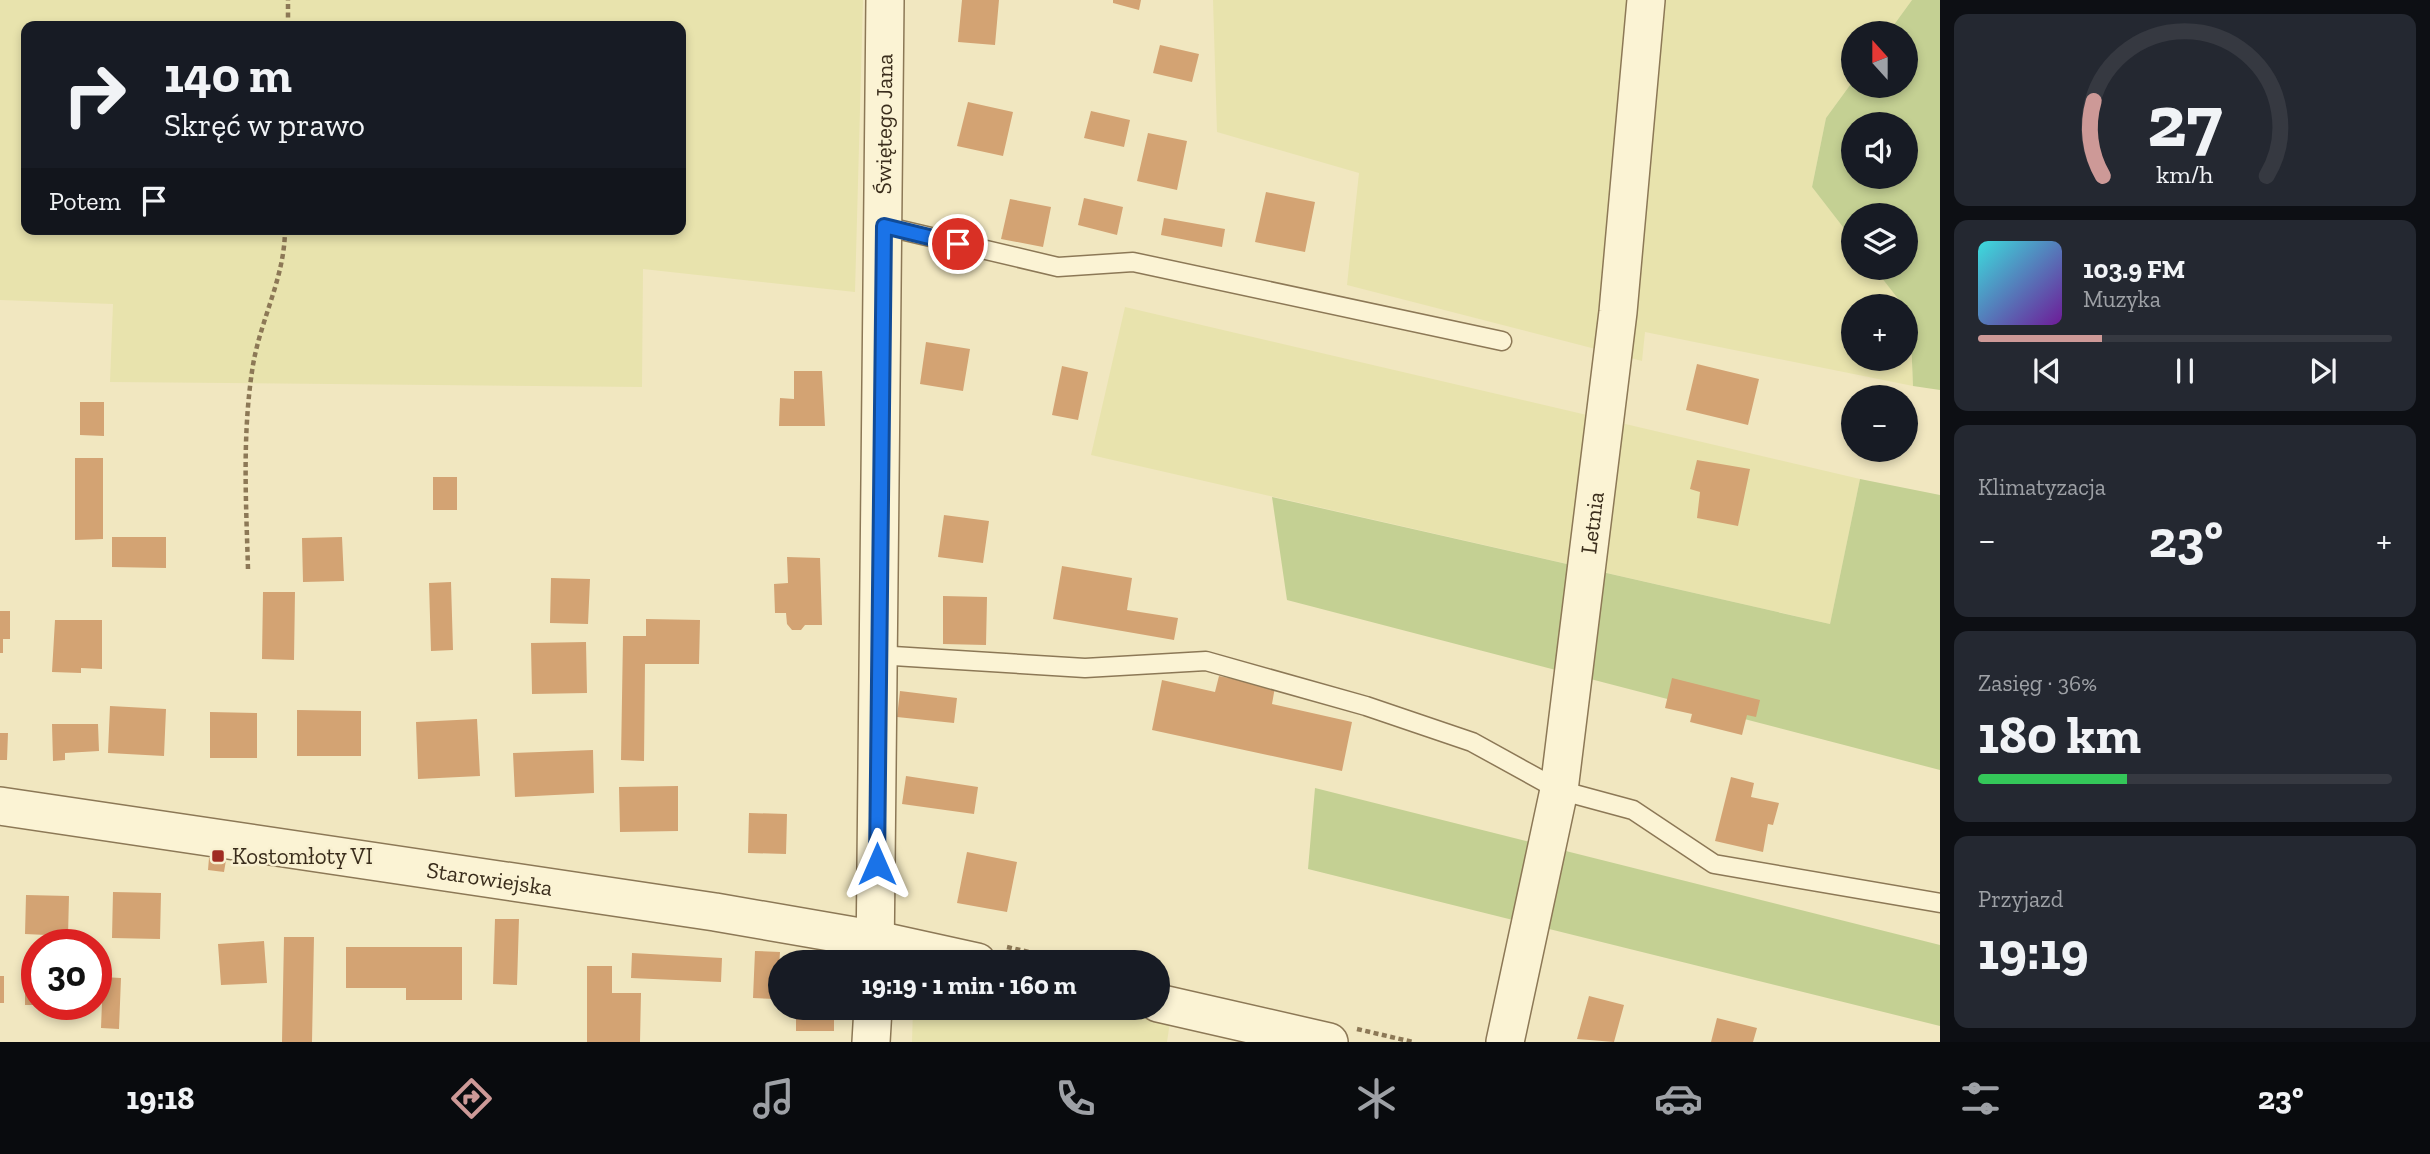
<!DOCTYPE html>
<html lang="pl">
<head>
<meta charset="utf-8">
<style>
  body { margin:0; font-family:"Zilla Slab",serif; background:#242831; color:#f1f3f6; height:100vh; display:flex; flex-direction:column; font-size:26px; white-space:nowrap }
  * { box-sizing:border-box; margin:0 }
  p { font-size:23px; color:#9ea1a6 }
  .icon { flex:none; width:38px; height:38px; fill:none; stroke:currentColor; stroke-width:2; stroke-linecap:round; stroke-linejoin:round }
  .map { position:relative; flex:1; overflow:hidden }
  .details { display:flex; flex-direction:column; gap:14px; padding:14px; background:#0d0f14; width:490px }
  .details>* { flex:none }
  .top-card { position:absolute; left:21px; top:21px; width:665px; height:214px; border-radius:14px; box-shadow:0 4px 10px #0003; background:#171b24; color:#f1f3f6; overflow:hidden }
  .needle { width:46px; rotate:339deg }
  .tools { position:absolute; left:1841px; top:21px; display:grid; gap:14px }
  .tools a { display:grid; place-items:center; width:77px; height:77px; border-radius:50%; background:#171b24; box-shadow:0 4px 10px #0003; font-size:35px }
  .speed { position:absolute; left:21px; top:929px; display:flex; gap:14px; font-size:35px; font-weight:700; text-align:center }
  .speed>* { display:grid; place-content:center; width:91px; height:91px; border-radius:50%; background:#171b24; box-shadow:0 4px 10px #0003; line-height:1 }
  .speed .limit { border:10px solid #d22; background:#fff; color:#111 }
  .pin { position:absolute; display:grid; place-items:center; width:60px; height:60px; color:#fff; margin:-30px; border:4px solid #fff; border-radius:50%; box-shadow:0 2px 7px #0007 }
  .me { position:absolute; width:77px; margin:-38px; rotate:0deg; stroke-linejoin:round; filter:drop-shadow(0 0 5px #0008) }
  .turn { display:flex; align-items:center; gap:24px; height:147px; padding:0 28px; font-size:32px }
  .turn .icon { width:91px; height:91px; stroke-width:2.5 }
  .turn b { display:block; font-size:49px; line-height:60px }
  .then { display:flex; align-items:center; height:66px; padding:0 28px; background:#0003; gap:14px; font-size:26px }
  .big { font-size:52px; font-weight:700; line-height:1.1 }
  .details .card { flex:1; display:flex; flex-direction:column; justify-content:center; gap:10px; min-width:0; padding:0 24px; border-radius:14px; background:#242831 }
  .details .dial { align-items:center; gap:0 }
  .dial svg { height:182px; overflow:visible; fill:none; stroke:#363941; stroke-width:7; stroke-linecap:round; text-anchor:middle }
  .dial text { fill:#f1f3f6; stroke:none }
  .song { display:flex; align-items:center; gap:21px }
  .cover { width:84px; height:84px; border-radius:10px; background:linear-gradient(135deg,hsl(180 70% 55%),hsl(280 70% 35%)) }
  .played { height:7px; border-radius:4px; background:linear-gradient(90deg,#cd9997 30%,#363941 30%) }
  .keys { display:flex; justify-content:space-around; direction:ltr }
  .heat { display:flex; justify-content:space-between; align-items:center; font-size:38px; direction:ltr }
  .charge { height:10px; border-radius:5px; background:linear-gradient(90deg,#34c759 36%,#363941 0) }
  .trip { position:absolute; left:768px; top:950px; width:402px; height:70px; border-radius:35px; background:#171b24; box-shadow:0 4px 10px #0003; font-weight:700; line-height:70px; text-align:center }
  .tabs { display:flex; height:112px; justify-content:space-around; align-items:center; background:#090b0e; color:#9ea1a6 }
  .tabs .icon { width:49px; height:49px }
  .tabs .active { color:#cd9997 }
  .tabs b { font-size:32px; color:#f1f3f6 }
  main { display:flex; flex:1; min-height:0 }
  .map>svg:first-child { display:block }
  .farmland { fill:#e8e3ad; fill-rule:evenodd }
  .green { fill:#c4d093; fill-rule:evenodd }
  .building { fill:#d3a373 }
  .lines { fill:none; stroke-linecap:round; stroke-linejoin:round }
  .service-casing { stroke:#8c7856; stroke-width:21 }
  .minor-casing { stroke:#8c7856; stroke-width:40 }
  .path { stroke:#8c7856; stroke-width:4.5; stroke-dasharray:5 3.5; stroke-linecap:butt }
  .service { stroke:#fbf3d4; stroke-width:18 }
  .minor { stroke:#fbf3d4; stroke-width:37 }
  .route-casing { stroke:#114b97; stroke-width:18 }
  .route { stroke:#1a73e8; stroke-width:12 }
  .poi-dot { fill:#a02c22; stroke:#f8f0d0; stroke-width:2.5 }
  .labels { text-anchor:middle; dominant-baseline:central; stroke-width:5; stroke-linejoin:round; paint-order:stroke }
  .street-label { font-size:23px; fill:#3a2d1c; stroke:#f8f0d0 }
  .poi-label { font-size:23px; fill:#3a2d1c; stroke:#f8f0d0; text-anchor:start }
</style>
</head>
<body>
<main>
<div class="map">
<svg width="1940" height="1042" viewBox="0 0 1940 1042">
  <rect width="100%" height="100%" fill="#f1e7c0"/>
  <path class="farmland" d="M0 0H863L855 292 643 269 642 387 110 382 113 304 0 300ZM681 26V229H26V26Z
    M1213 0H1912L1888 33H1853V81L1826 118 1812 187 1853 240V268H1874L1904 306H1853V359H1906V308L1910 314 1913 386 1645 332 1642 361 1347 285 1359 173 1217 132Z
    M1125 307 1860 479 1830 624 1091 455Z
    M913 1008H1111L1170 1022 1167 1042H912Z"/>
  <path class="green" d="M1912 0H1940V390L1913 386 1910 314 1874 268H1906V215H1853V240L1812 187 1826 118 1853 81V86H1906V33H1888ZM1853 124H1906V177H1853Z
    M1860 479 1940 495V770L1287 600 1272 497 1830 624Z
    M1315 788 1940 945V1026L1308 869Z"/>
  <path class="building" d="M962 0H999L995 45 958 42Z
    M1113 0H1141L1139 10 1113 3Z
    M1160 45 1199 54 1192 82 1153 73Z
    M968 102 1013 112 1003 156 957 146Z
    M1091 111 1130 120 1124 147 1084 138Z
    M1148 133 1187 141 1177 190 1137 181Z
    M1266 192 1315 202 1305 252 1255 242Z
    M1084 198 1123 207 1117 235 1078 225Z
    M1010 199 1051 207 1043 247 1001 239Z
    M1164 218 1225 229 1222 247 1161 235Z
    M926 342 970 349 963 391 920 384Z
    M1697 364 1759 379 1748 425 1686 410Z
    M1062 366 1088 372 1078 420 1052 415Z
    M794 371H822L825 426H779L780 398 794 399Z
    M80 402H104V436L80 435Z
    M75 458H103V539L75 540Z
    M1697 460 1750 469 1738 526 1697 518 1700 492 1690 489Z
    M433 477H457V510H433Z
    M944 515 989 521 983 563 938 557Z
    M112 537H166V568L112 567Z
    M342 537 344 581 303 582 302 538Z
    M787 557 820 558 822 625H805L801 630H792L787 624 786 613H775L774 584 788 583Z
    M1062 566 1132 578 1127 610 1178 618 1174 640 1053 619Z
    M551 578 590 579 588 624 550 623Z
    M451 582 453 650 431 651 429 583Z
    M263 592H295L294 660 262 659Z
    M943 596 987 597 986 645 943 644Z
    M0 611H10V639H3V653H0Z
    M646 619 700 620 699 664H645L644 761 621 760 623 636H646Z
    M55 620H102V669L81 668V673L52 672Z
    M586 642 587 693 532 694 531 643Z
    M1219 676 1275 687 1272 704 1352 722 1342 771 1152 730 1162 680 1215 692Z
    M1672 678 1760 700 1756 717 1747 715 1742 735 1690 722 1692 714 1665 708Z
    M900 691 957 698 954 723 897 717Z
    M110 706 166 709 164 756 108 753Z
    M297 710 361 711V756H297Z
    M210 712 257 713V758H210Z
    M477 719 480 776 418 779 416 722Z
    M52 724H98L99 751 65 753V760L53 761Z
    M0 733H8L7 760H0Z
    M593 750 594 793 515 797 513 753Z
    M906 776 978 787 974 814 902 804Z
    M1731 777 1754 783 1751 797 1779 803 1773 825 1768 824 1763 852 1715 841Z
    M678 786V831L620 832 619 787Z
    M749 813 787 814 786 854 748 853Z
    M967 852 1017 862 1007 912 957 903Z
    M209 858 226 860 224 872 208 870Z
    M113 892 161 893 160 939 112 938Z
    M26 895 69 896 68 936 25 934Z
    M495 919H519L517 985 493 984Z
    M284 937H314L312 1042H282Z
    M264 941 267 983 221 985 218 944Z
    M346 947H462V1000H406V988H346Z
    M755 951 780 952 777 999 753 998Z
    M632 953 722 958 721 982 631 978Z
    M587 966H612V993H641L640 1042H587Z
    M25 972H37V1005H25Z
    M0 976H4V1003H0Z
    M103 977 121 978 119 1029 101 1028Z
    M1589 996 1624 1005 1614 1042 1577 1039Z
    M796 1008H842V1018L834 1017V1031H796Z
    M1717 1018 1757 1028 1753 1042H1711Z"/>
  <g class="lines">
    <defs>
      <path id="service" d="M884 226 1058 267 1133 262 1502 341
        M877 655 1085 668 1206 661 1366 706 1472 742 1559 790 1633 810 1714 864 1940 903"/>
      <g id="minor">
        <path id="s1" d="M0 806 715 912 877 940 977 962"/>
        <path id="s2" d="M875 962 885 0"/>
        <path d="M1158 1003 1329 1042"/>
        <path d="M871 1042 873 1008"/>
        <path id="s3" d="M1505 1042 1559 790 1618 312 1646 0"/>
      </g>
    </defs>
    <use href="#service" class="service-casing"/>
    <use href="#minor" class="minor-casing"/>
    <path class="path" d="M288 26V0
      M248 569C246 500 242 433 253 365 261 318 285 277 285 229
      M1007 947 1073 962
      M1357 1029 1413 1042"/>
    <use href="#service" class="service"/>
    <use href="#minor" class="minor"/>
  </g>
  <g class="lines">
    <defs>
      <path id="route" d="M877 864 884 226 958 244"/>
    </defs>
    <use href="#route" class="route-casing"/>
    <use href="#route" class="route"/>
  </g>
  <rect class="poi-dot" x="211" y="849" width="14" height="14" rx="3.5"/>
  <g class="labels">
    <g class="street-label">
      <text stroke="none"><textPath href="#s2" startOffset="838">Świętego Jana</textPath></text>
      <text stroke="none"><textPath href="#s3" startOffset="527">Letnia</textPath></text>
      <text stroke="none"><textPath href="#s1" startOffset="495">Starowiejska</textPath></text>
    </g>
    <g class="poi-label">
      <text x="232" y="856">Kostomłoty VI</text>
    </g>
  </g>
</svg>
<div class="tools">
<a><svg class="needle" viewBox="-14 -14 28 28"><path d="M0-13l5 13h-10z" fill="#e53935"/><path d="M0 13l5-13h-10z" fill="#9ea1a6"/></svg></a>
<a><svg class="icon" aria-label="sound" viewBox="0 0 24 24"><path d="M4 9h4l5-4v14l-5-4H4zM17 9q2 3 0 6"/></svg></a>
<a><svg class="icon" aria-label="layers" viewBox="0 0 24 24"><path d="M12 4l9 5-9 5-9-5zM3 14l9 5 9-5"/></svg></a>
<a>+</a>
<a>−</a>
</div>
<div class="speed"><div class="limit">30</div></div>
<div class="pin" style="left:958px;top:244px;background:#d93025"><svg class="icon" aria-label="arrive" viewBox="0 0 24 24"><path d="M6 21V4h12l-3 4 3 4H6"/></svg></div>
<svg class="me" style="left:877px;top:864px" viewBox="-20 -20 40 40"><path d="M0-17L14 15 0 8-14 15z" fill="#1a73e8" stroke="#fff" stroke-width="4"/></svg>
<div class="trip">19:19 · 1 min · 160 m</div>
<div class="top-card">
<div class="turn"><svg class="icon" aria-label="right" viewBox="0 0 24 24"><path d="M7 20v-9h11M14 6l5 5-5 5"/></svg><div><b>140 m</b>Skręć w prawo</div></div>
<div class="then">Potem<svg class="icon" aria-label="arrive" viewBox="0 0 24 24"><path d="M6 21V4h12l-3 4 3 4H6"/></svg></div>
</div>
</div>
<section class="details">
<div class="card dial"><svg viewBox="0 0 100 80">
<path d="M14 69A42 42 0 1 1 86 69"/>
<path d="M14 69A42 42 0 0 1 10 36" stroke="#cd9997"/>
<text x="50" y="56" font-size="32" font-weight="700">27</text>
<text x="50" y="72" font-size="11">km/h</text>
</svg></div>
<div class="card">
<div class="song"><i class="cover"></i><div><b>103.9 FM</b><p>Muzyka</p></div></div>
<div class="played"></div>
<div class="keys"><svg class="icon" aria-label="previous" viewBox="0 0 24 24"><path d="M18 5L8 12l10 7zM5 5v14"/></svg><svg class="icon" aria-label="pause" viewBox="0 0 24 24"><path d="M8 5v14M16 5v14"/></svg><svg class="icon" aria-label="next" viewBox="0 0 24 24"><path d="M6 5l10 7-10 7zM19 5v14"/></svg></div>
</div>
<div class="card"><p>Klimatyzacja</p>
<div class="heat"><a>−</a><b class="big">23°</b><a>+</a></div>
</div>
<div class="card"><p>Zasięg · 36%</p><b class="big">180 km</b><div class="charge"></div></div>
<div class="card"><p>Przyjazd</p><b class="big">19:19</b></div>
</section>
</main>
<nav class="tabs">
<b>19:18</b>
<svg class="icon active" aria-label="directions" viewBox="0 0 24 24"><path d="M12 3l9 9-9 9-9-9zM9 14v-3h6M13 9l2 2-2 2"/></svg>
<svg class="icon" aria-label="music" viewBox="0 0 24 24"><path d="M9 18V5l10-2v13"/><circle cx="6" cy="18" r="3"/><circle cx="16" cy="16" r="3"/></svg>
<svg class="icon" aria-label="phone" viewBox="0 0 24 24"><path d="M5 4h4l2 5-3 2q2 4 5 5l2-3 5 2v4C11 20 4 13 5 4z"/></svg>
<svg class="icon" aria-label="climate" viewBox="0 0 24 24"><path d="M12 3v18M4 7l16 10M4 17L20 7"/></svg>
<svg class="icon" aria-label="car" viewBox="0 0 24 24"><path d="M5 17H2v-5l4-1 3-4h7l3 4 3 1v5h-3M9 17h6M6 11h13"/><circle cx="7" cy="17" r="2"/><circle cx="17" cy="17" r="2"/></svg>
<svg class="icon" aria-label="filters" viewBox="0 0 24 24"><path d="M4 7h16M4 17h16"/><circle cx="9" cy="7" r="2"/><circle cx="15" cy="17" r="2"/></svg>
<b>23°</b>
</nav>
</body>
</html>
